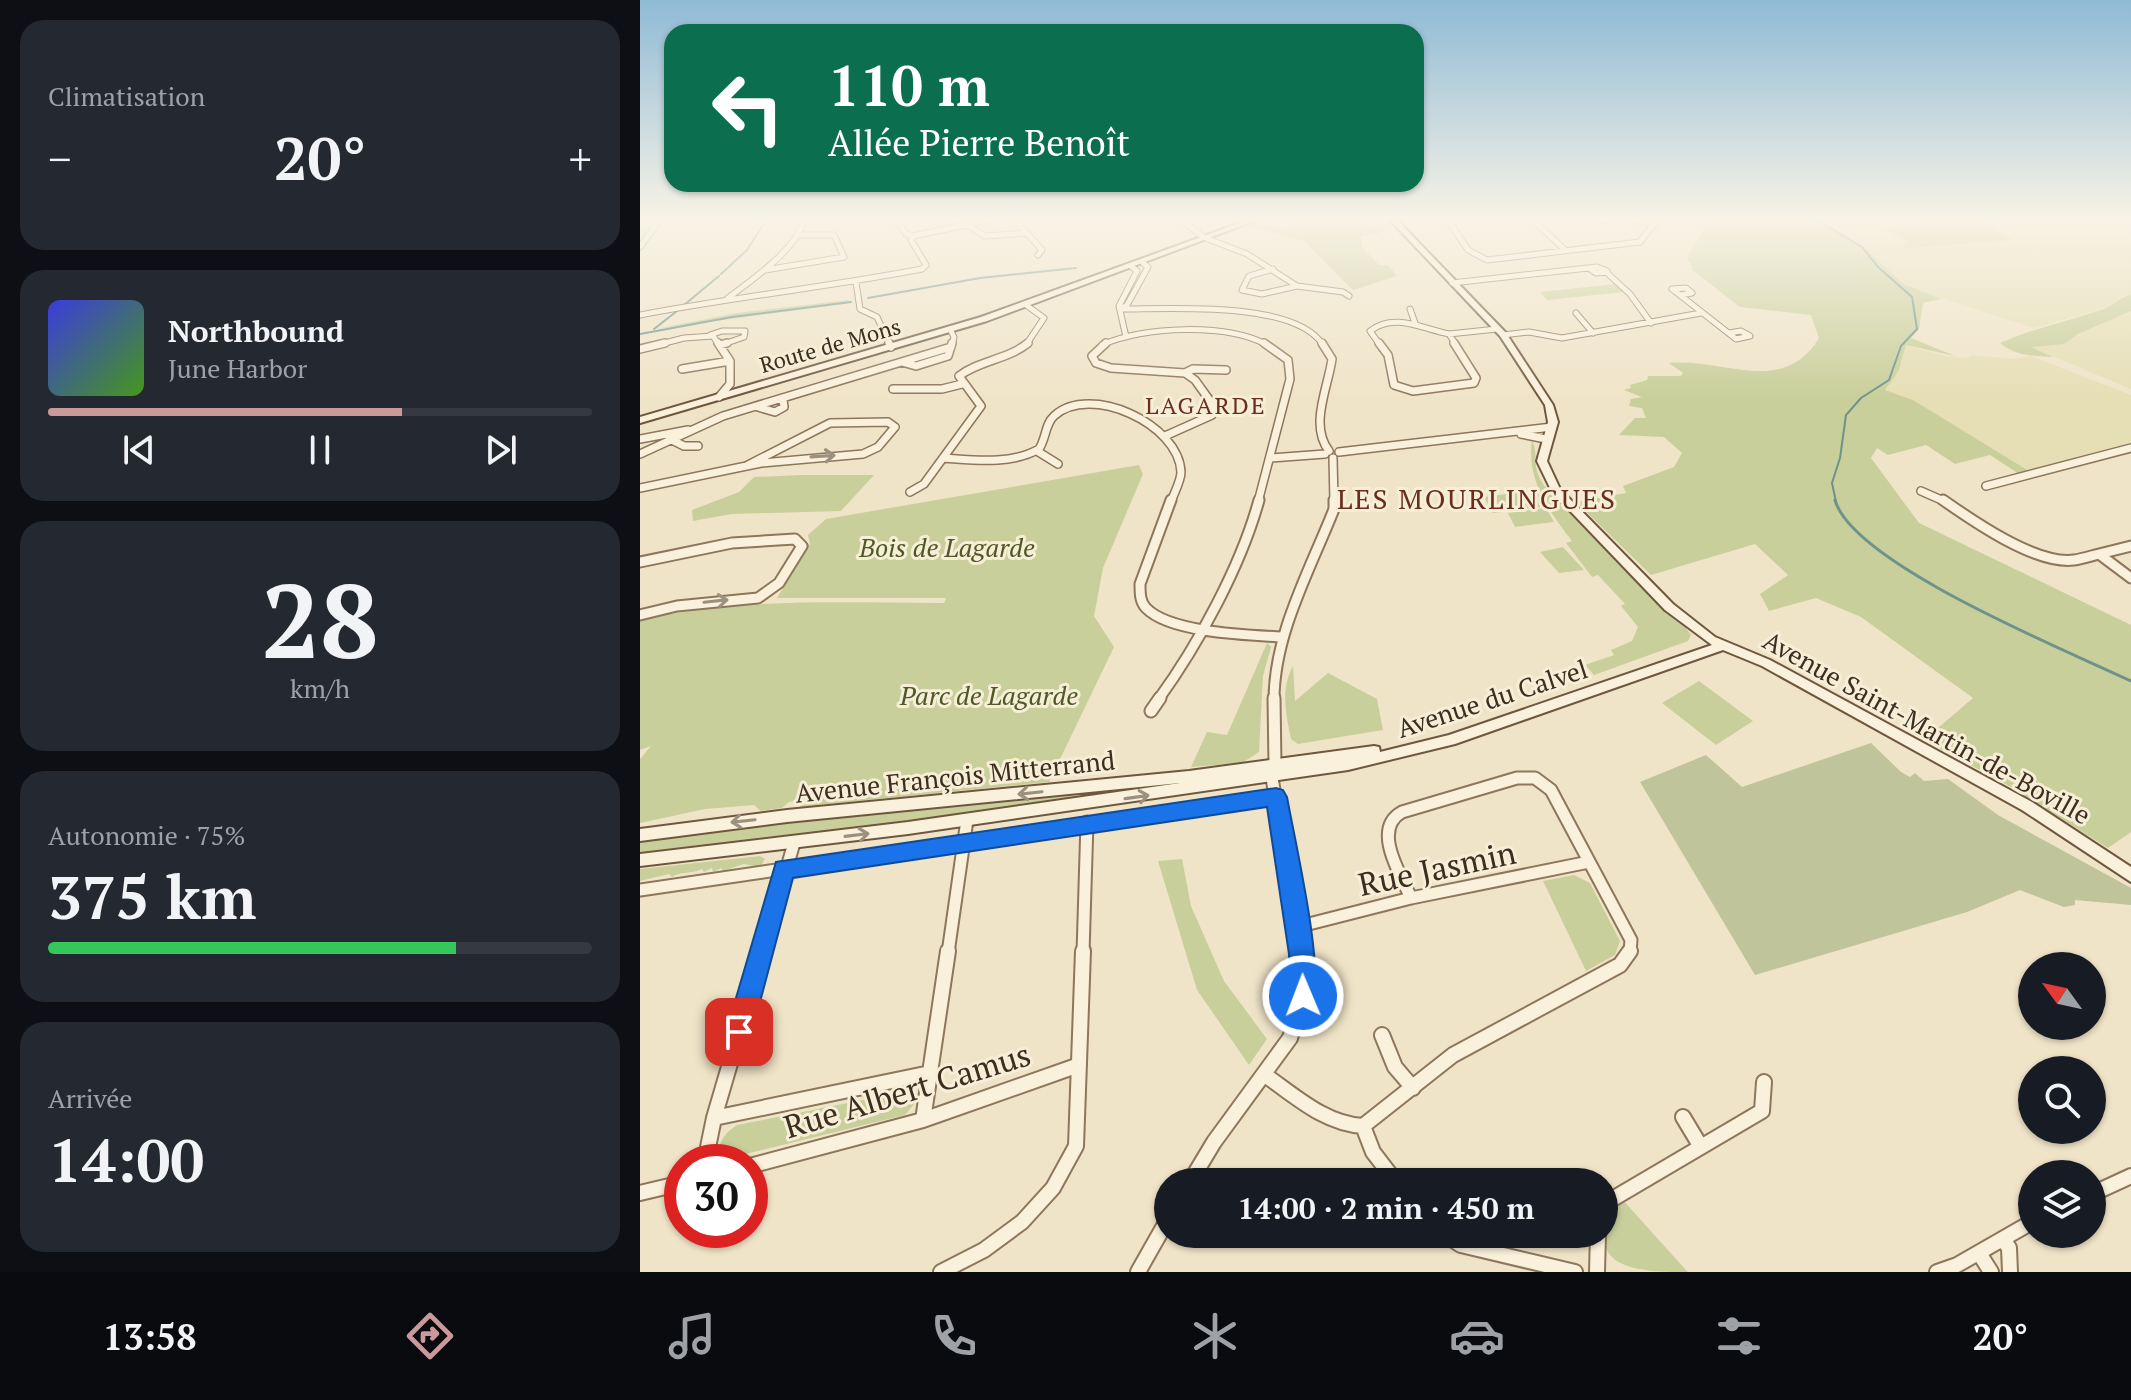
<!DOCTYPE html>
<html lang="fr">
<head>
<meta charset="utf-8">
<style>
  body { margin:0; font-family:"PT Serif",serif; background:#242831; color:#f1f3f6; height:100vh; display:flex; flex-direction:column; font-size:30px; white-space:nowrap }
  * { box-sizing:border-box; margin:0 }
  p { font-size:26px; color:#9ea1a6 }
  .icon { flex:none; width:44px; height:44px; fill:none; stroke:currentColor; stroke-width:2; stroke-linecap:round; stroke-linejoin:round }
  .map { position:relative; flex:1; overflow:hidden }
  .sheet { display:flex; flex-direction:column; gap:20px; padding:20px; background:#0d0f14; width:640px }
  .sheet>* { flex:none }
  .hud { position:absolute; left:24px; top:24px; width:760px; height:168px; border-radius:24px; box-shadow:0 2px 6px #0004; background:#0b6e4f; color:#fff; overflow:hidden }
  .needle { width:52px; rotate:303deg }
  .buttons { position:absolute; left:1378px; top:952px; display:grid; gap:16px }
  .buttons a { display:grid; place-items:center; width:88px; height:88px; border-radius:50%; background:#171b24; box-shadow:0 2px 6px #0004; font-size:40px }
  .speed { position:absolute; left:24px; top:1144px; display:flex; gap:16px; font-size:40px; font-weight:700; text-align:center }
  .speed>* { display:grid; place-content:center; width:104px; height:104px; border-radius:50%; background:#171b24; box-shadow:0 2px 6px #0004; line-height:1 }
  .speed .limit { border:12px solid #d22; background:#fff; color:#111 }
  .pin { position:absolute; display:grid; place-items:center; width:68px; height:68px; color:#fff; margin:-34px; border-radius:16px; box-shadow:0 4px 12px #0006 }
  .me { position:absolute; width:88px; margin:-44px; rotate:359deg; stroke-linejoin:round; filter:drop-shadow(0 0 6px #0008) }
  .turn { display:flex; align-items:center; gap:28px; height:168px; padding:0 32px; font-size:36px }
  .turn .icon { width:104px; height:104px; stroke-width:2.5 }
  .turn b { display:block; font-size:56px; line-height:68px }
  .big { font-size:60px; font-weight:700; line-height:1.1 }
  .sheet .tile { flex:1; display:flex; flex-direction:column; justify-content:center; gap:12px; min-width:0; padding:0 28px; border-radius:24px; background:#242831 }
  .sheet .dial { align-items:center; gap:0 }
  .dial b { font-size:104px; line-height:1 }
  .song { display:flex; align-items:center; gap:24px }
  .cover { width:96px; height:96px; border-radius:12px; background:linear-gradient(135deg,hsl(240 70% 55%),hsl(100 70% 35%)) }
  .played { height:8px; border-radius:4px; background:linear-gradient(90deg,#cc999b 65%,#363941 65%) }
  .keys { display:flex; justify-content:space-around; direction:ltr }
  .heat { display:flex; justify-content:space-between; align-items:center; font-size:44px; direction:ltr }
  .charge { height:12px; border-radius:6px; background:linear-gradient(90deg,#34c759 75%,#363941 0) }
  .trip { position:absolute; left:514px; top:1168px; width:464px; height:80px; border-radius:40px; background:#171b24; box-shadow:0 2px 6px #0004; font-weight:700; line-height:80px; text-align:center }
  .tabs { display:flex; height:128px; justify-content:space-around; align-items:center; background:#090b0e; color:#9ea1a6 }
  .tabs .icon { width:56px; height:56px }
  .tabs .on { color:#cc999b }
  .tabs b { font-size:36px; color:#f1f3f6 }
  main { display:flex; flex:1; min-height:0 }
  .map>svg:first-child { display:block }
  .farmland { fill:#e6deb5 }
  .green { fill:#c9cf9b }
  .cemetery { fill:#bfc49a }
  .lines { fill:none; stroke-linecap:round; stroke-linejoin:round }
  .stream-far1 { stroke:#6f938a; stroke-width:2 }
  .stream { stroke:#6f938a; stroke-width:3 }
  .street-far4-casing { stroke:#8d765c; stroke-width:7 }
  .street-far3-casing { stroke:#8d765c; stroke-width:10 }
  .street-far2-casing { stroke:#8d765c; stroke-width:13 }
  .street-far1-casing { stroke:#8d765c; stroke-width:15 }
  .street-casing { stroke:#8d765c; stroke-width:18 }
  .secondary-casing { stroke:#6f573f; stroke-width:4 }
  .street-far4 { stroke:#faf1dc; stroke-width:5 }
  .street-far3 { stroke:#faf1dc; stroke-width:7 }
  .street-far2 { stroke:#faf1dc; stroke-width:9 }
  .street-far1 { stroke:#faf1dc; stroke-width:11 }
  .street { stroke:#faf1dc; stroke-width:14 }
  .secondary { fill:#faf1dc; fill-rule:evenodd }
  .oneway { stroke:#9c907e }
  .route { fill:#1a73e8; stroke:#114b97; stroke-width:2 }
  .labels { text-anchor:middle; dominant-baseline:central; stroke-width:6; stroke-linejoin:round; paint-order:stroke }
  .far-street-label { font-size:22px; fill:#3d2e20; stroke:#f7eed8 }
  .far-neighbourhood-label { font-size:24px; letter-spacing:2px; fill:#6b2e1e; stroke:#f7eed8 }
  .park-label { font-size:26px; font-style:italic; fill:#4d5a26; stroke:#f7eed8 }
  .street-label { font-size:26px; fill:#3d2e20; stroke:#f7eed8 }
  .neighbourhood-label { font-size:28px; letter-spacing:2px; fill:#6b2e1e; stroke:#f7eed8 }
  .near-street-label { font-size:32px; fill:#3d2e20; stroke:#f7eed8 }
</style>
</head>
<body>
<main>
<section class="sheet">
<div class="tile"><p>Climatisation</p>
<div class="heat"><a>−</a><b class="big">20°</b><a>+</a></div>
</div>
<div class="tile">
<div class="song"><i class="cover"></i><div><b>Northbound</b><p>June Harbor</p></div></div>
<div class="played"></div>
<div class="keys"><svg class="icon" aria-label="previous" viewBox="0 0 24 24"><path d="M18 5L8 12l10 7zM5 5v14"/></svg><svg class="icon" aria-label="pause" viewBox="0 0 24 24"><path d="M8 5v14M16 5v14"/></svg><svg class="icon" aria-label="next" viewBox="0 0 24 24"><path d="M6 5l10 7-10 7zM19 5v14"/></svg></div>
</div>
<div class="tile dial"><b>28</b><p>km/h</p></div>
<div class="tile"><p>Autonomie · 75%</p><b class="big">375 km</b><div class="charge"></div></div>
<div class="tile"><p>Arrivée</p><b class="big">14:00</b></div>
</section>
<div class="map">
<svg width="1491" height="1272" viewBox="0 0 1491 1272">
  <rect width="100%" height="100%" fill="#f0e4c8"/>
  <path class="farmland" d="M1180 220H1338L1296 221 1261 229 1253 227 1247 231 1271 242 1273 247 1366 241 1348 222 1480 220 1491 225V295L1483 296 1470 307 1394 328 1275 290 1263 284 1223 246Z
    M1491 311V389L1390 347 1424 344 1438 334Z
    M1266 345 1301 355 1327 358 1332 355 1374 359 1391 356 1491 395V445L1389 471 1273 400 1244 390 1259 370Z"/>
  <path class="green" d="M659 220H720L724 227 748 225 749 227 739 234 721 236 722 247 739 265H748L757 276 713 290 664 241 609 226 614 224 645 229Z
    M1069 220H1180L1223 246 1263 284 1301 299 1283 303 1279 329 1271 338 1315 356 1266 345 1259 370 1245 390 1273 400 1389 471 1379 474 1350 455 1315 464 1286 445 1248 455 1237 448 1231 458 1279 523 1491 625V832L1468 848 1371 787 1284 740 1333 698 1221 617 1176 598 1129 611 1120 594 1148 575 1115 544 1011 575 936 502 986 493 983 486 1034 467 1042 453 1024 437 979 435 995 418H1006L1002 408 989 406 991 399 1002 397 984 390 991 388 990 385 1007 380 1008 376H1041L1043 373 1029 363C1084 358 1143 397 1179 338L1171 315 1100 307 1051 269H1053L1047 258Z
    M1365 220 1350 223 1357 232 1375 240 1266 248 1261 244 1270 242 1246 231 1248 228H1261L1260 226 1271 223Z
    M976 284 984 292 907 300 900 292Z
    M1491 295V311L1438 334 1424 344 1391 347 1413 357C1394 356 1375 356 1360 343 1394 328 1429 321 1464 309 1475 305 1479 297 1491 295Z
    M209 300 211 303 16 329 97 313Z
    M892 440C900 456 889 465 906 488L1015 602 1042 623 1051 635 1048 641 954 675 945 665 974 655 971 650 992 641 998 627 981 606 985 604 958 575 952 577 926 543 932 541C909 511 886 480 892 440Z
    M499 465 503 474 463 568 454 616 474 647 409 782 160 807 161 800 149 802 142 808 121 811 114 805 65 809 0 823V759L11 746 0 750V620C100 597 202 603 304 603L306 598H137L170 544 168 535 186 519Z
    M161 475H234L201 511 92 514 53 521 52 510 99 492 114 477Z
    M896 490 906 506 853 513 844 497Z
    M906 508 914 522 875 527 868 513Z
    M923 547 944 570 919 573 900 552Z
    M627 643 631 647 623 676 619 752 602 763 551 767 567 732 587 735Z
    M653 666 655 701 688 673 737 699 743 730 658 744 651 739C646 714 640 690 653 666Z
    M1059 681 1113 721 1076 745 1022 703Z
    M593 775 594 778 78 849 0 856V838L59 830Z
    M120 856 125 859 120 867 104 864 83 871 81 868 73 872 72 868 64 872 62 869C50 875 43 870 32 877L29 874 0 881V869Z
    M542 859 551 906 584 981 627 1039 609 1065 557 990 518 861Z
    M934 875 950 883 980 941 975 955 946 971 903 881Z
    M263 1092 275 1096V1103L265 1115 93 1157H84L79 1153C79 1140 86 1132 97 1125Z
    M982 1199 1045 1269 1048 1272C1015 1272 962 1272 965 1237 966 1219 966 1211 982 1199Z"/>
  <path class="cemetery" d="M1231 743 1261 772 1270 777 1275 773 1284 781 1308 779 1358 815 1491 888V905L1435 900V905L1424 907 1380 890 1327 912 1115 975 1000 782 1066 755 1102 787Z"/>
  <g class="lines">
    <path class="stream-far1" d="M1177 220 1222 247 1238 267 1272 297 1277 329 1261 346 1249 380 1221 398 1206 415 1200 458 1192 483 1196 502
      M81 274 107 250 126 220
      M228 298 340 278 436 268
      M44 305 79 276
      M14 329 37 311
      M0 334 92 317 211 302"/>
    <path class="stream" d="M1195 500C1213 564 1428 651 1491 681"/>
    <defs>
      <path id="street-far4" d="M375 220 402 250 398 255
        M542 220 563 237 607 254 657 286 703 292 709 296
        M808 220 828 250 847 260 1000 242 1017 220
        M893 220 924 249
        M963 220H967
        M991 220 1015 224
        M324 223 345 236 387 233
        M273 236 349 220
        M0 247 20 220
        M633 269 609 276 602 290 622 294 657 286
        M125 270 204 257 194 235H160
        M966 272 990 294 1011 323
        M216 282 220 309 237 317 250 345
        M812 283 957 267 967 271 956 273 950 269
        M1046 288 1052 293 1040 295 1032 289Z
        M1040 295 1096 339 1110 336 1101 331 1089 333
        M88 298C113 279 156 250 164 220
        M481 309C528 309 655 300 683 345
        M481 309 487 305 508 267 503 263
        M770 309 775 323
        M936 313 953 333
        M0 315C94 297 188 287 282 269L286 265 271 240 273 236 266 234 257 220
        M310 329 314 337 312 345
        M809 334 857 329
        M809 334 816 345
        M70 335 82 331H105L104 337 81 345
        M863 335 889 332 922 338 1061 313
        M486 337 479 306 497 271 492 267
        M17 345 44 338 73 336 79 345
        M386 345 404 318 386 305
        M462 345C503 326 587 323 627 345
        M740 345 730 331C755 312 782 329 809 334"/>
      <path id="street-far3" d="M78 343 90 361V384L79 397
        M249 343 251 347
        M466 343 452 356 456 363 471 368 545 373 555 380 573 405 572 415 525 436
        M682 343 692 359C688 388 669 425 689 451
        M739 343 748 355 754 385 773 391 834 383 836 378 814 343
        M80 345 87 343
        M0 349 25 343
        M262 362 276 366 308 356 312 343
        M42 369 90 361
        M545 373 553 369 586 370
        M253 389H302L322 384
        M118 407 135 412 144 407 143 400
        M881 434 906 439
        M0 439 48 430
        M32 440 44 446H58
        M397 451 418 464
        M699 452 912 427
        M0 454 83 416 311 347
        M303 458C334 460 371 465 399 449 406 439 405 424 414 416 450 383 539 424 541 472 541 481 534 493 531 502
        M631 458 685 454
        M693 458 694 502
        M1346 486 1491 448
        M0 488 121 463 223 454 238 447 255 427 248 422 190 423 106 466
        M1281 491 1306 502
        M270 492 284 484 341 406 319 376C340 360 367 360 388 343
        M618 502 650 379 648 360 624 343"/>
      <path id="street-far2" d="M531 500 500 584C500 593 500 602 506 608 530 633 609 635 643 637
        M1303 500C1333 521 1396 565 1434 560 1442 559 1451 556 1459 554L1491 578
        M1459 554 1491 546
        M0 562 92 543 155 539 162 546 139 583 118 598 37 606 0 615
        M518 700C558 645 601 566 619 500
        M634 700C634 634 670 570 694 509V500"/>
      <path id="street-far1" d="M634 698 635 766
        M511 711 520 698
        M632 778 662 953
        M0 890 636 797
        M771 898C761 875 731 829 762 812L877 778H895L911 790 991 940 990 953
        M657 927 771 898 949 862
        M122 953 154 843
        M308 953 327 820
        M443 953 447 822"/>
      <path id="street" d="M742 1035 755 1067 773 1088
        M625 1075C655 1096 685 1124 723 1126L733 1152 756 1182
        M1043 1117 1061 1147
        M74 1118 290 1073
        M283 1120 308 951
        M723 1126 813 1055 980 965 990 951
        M65 1162 74 1118 123 951
        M110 1166 283 1120 439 1065
        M550 1182 574 1142 650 1038 663 996 661 951
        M0 1193 42 1183
        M1452 1194 1491 1176
        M964 1204 1122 1111 1124 1082
        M804 1234 821 1245 935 1272
        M1363 1239 1369 1248 1370 1272
        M1339 1253 1351 1272
        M301 1272 344 1250 382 1222 413 1188 436 1146 443 951
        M498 1272 528 1219
        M957 1272 958 1234
        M1297 1272 1317 1265 1392 1222"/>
      <path id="secondary" d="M608 220H617L347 321 0 423V417L341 317Z
        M750 220H757L866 333 913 405 918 422 907 461 920 489 1033 604 1075 637 1130 660 1392 802 1491 867V882L1382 810 1122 666 1083 650 815 744 708 770 268 834 0 866V854L268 822 540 783 147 822 0 841V829L147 810 549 771 734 746 739 747 740 752 809 735 1072 645 1025 610 912 492 897 461 908 422 905 405 860 336Z"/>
    </defs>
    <use href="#street-far4" class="street-far4-casing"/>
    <use href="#street-far3" class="street-far3-casing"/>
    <use href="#street-far2" class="street-far2-casing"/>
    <use href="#street-far1" class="street-far1-casing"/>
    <use href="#street" class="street-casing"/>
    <use href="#secondary" class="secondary-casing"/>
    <use href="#street-far4" class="street-far4"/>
    <use href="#street-far3" class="street-far3"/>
    <use href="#street-far2" class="street-far2"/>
    <use href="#street-far1" class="street-far1"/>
    <use href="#street" class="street"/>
    <use href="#secondary" class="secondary"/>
  </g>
  <defs><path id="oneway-shaft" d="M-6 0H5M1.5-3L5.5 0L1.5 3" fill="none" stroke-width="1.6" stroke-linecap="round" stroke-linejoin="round" transform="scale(2)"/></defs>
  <g class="oneway">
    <use href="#oneway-shaft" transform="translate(183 456) rotate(-4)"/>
    <use href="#oneway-shaft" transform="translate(76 601) rotate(-6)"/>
    <use href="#oneway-shaft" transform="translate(390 793) rotate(174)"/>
    <use href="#oneway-shaft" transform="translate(497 797) rotate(-8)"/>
    <use href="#oneway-shaft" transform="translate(103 821) rotate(174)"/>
    <use href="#oneway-shaft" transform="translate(217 835) rotate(-7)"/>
  </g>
  <linearGradient id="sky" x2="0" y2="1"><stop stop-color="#8fbad6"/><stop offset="0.55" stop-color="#f8f3e6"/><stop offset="1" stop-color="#f8f3e6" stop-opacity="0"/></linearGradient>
  <rect width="1491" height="398" fill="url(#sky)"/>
  <path class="route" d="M636 788 643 790 647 797C654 837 686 974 672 1005L663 1009 654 1005 650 996 649 954 627 807 153 878 112 1032 108 1041 99 1045 89 1041 86 1032 136 862Z"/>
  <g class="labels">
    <g class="far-street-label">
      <text transform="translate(190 345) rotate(-16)">Route de Mons</text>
    </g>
    <g class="far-neighbourhood-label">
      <text x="566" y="405">LAGARDE</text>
    </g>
    <g class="park-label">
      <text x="307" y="547">Bois de Lagarde</text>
      <text x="349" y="695">Parc de Lagarde</text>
    </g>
    <g class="street-label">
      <text transform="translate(852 698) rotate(-18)">Avenue du Calvel</text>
      <text transform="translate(1287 727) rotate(29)">Avenue Saint-Martin-de-Boville</text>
      <text transform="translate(315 776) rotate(-6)">Avenue François Mitterrand</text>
    </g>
    <g class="neighbourhood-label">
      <text x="837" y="498">LES MOURLINGUES</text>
    </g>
    <g class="near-street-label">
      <text transform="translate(797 868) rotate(-12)">Rue Jasmin</text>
      <text transform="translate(267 1090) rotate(-17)">Rue Albert Camus</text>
    </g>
  </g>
</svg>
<div class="buttons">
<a><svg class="needle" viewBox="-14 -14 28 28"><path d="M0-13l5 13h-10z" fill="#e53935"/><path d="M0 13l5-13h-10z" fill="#9ea1a6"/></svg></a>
<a><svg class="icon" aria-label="search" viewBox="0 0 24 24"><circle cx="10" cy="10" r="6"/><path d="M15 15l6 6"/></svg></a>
<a><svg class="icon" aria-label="layers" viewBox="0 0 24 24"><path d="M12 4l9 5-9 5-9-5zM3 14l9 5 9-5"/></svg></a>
</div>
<div class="speed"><div class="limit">30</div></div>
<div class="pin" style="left:99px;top:1032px;background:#d93025"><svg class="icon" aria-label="arrive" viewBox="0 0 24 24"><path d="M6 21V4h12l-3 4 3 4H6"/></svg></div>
<svg class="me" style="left:663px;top:996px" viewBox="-20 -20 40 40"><circle r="17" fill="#1a73e8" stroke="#fff" stroke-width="3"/><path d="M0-11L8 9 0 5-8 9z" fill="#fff"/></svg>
<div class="trip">14:00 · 2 min · 450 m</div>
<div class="hud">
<div class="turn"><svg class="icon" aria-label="left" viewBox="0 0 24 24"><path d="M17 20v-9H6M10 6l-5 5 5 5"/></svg><div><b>110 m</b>Allée Pierre Benoît</div></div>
</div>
</div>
</main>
<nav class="tabs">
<b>13:58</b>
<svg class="icon on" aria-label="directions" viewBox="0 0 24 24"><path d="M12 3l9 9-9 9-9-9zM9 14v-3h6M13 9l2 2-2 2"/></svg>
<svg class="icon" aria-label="music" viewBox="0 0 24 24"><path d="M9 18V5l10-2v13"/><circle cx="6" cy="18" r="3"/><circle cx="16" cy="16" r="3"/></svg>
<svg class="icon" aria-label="phone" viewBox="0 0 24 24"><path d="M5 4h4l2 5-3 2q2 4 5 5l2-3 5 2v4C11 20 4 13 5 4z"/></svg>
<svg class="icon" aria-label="climate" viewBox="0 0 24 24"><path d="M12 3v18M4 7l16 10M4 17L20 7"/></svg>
<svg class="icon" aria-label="car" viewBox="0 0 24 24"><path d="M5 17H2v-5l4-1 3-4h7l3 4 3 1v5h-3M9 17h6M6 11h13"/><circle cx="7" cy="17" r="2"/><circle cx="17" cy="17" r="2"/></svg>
<svg class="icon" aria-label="filters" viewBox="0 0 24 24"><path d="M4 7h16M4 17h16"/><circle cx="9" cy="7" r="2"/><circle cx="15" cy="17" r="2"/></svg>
<b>20°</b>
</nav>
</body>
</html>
